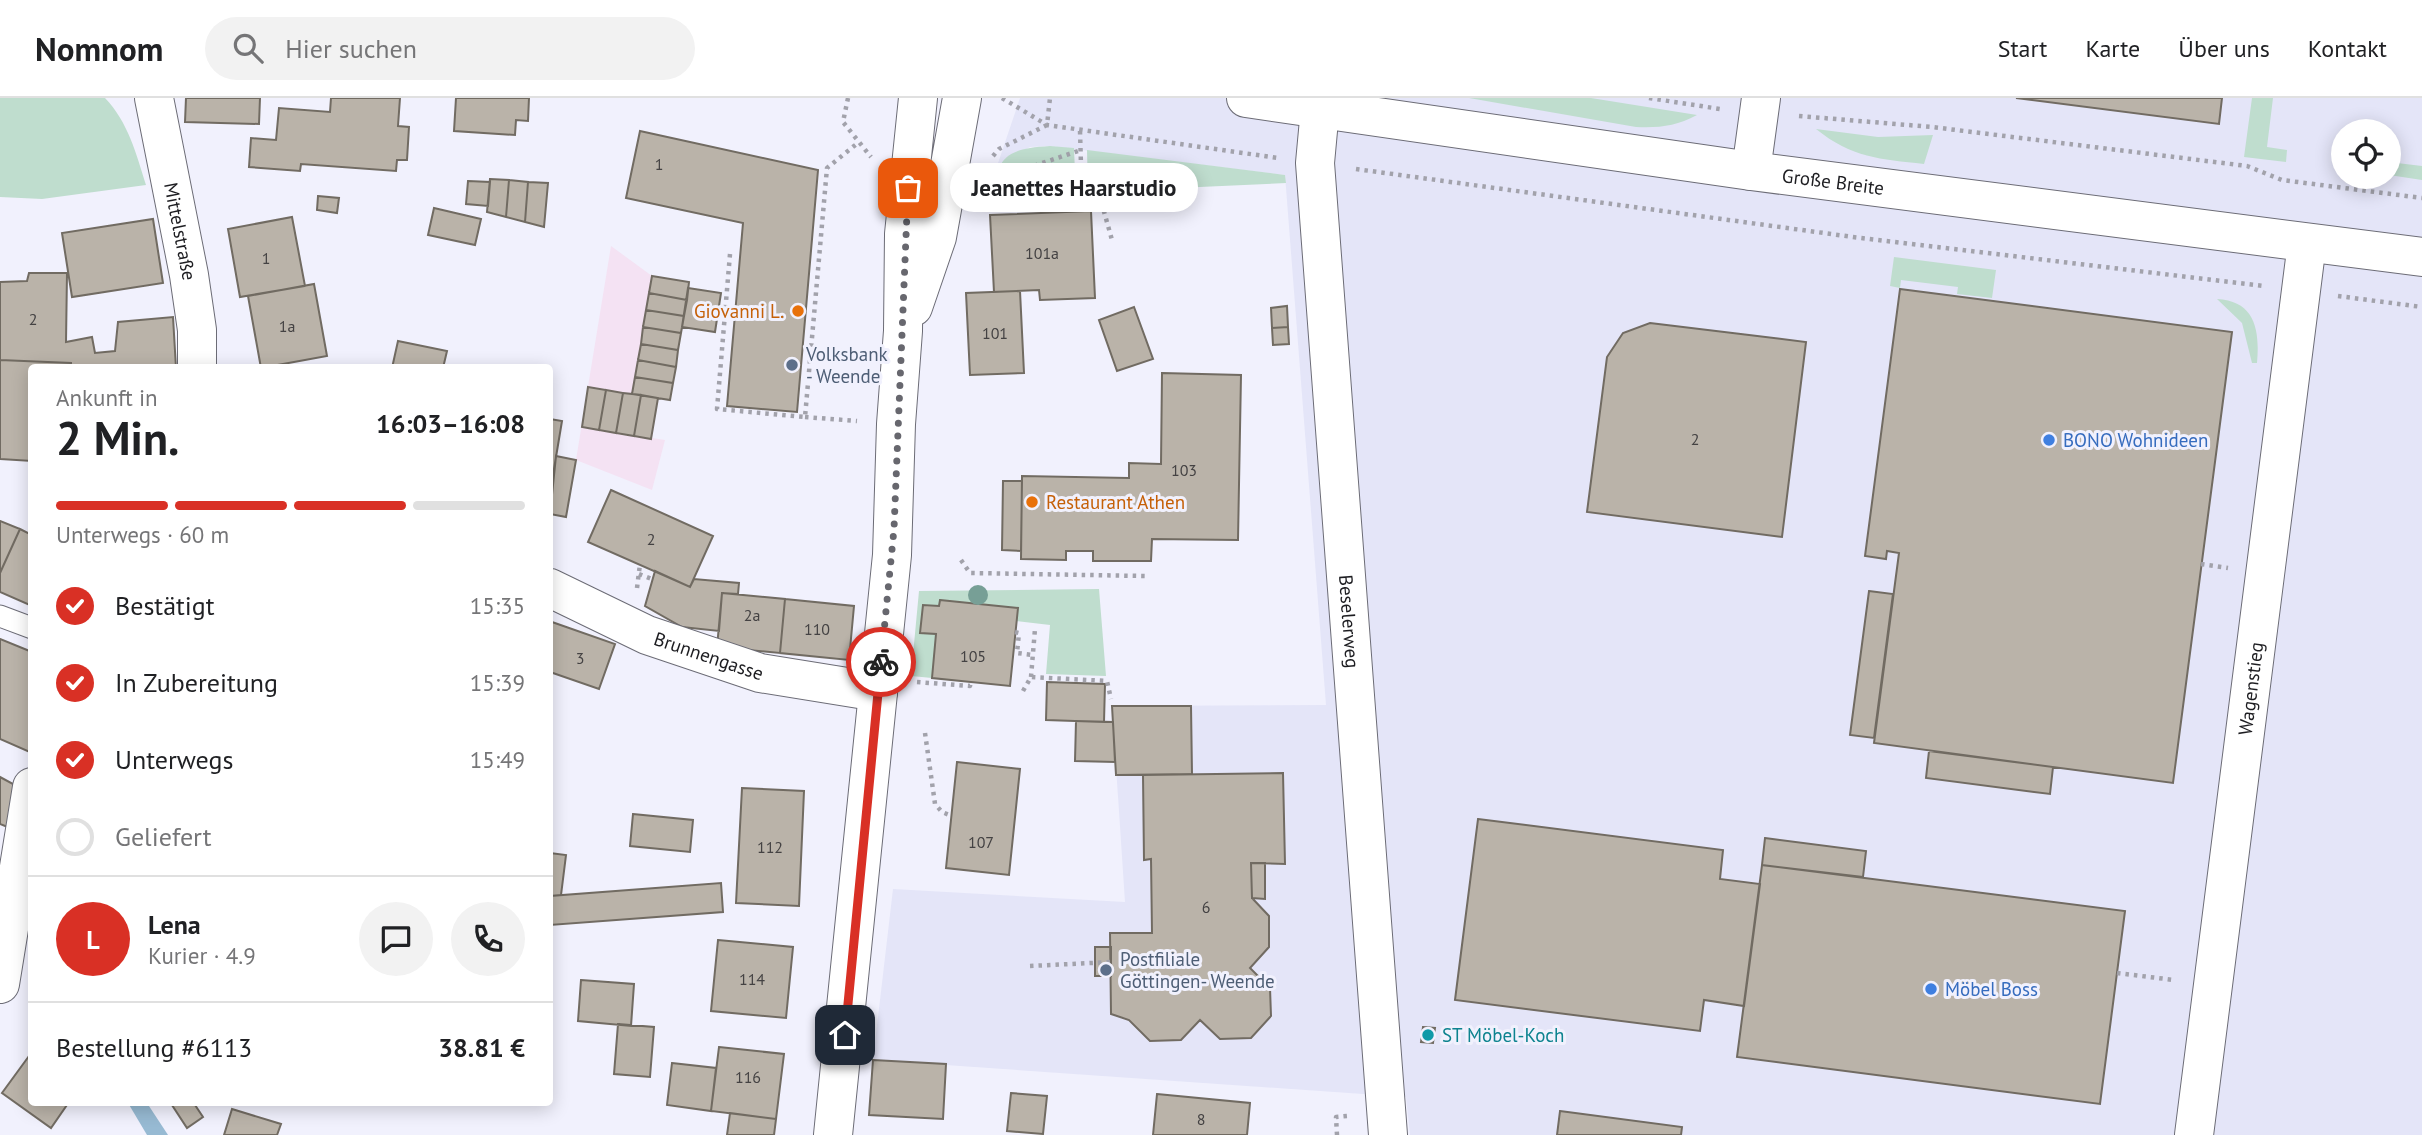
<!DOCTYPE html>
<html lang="de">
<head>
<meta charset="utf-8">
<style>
	:root { --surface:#fff; --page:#f2f2f2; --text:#202124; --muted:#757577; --line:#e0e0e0; --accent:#d93025 }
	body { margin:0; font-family:"PT Sans",sans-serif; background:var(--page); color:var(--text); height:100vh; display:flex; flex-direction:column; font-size:26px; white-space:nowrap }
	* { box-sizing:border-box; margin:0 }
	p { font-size:23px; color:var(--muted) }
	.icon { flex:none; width:38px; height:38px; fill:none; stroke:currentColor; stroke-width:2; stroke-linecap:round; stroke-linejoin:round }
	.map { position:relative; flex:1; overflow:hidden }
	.drawer { position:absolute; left:28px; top:266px; width:525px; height:742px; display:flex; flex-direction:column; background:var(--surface); border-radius:7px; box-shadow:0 4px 18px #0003 }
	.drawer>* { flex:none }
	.tools { position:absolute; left:2331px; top:21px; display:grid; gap:14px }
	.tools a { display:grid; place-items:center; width:70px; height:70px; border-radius:50%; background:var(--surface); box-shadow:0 4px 18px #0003; font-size:35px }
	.pin { position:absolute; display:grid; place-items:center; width:60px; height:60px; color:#fff; margin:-30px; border-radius:14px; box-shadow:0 4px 10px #0006 }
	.courier { position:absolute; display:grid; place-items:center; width:70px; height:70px; margin:-35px; border:5px solid #d93025; border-radius:50%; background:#fff; color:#222; box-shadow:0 2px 9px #0007 }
	.bubble { position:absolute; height:49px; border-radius:24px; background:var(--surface); box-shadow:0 4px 18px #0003; font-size:23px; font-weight:800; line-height:49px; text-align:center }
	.summary em { font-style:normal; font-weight:800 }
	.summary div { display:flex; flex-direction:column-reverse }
	.summary { display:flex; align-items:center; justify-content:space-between; height:119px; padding:0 28px }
	h1 { font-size:46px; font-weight:800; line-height:52px }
	.bar { display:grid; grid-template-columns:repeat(4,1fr); gap:10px 7px; align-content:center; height:84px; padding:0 28px }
	.bar i { height:9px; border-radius:5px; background:var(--line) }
	.bar .current { background:var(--accent) }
	.bar p { grid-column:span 4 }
	.line { display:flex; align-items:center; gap:18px; padding:0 28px; border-top:2px solid var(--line) }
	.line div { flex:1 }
	.round { display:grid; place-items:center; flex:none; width:74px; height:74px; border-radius:37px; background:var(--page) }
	ol { padding:0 28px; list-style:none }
	li { display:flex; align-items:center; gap:21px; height:77px }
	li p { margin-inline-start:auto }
	li .icon { padding:7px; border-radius:50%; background:var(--accent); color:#fff; stroke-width:4 }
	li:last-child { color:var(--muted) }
	li i { width:38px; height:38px; border:4px solid var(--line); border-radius:50% }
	header { display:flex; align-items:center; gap:42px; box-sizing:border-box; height:98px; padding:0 35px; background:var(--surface); border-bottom:2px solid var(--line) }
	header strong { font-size:33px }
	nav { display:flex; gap:38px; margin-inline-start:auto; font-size:24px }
	.search { width:490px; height:63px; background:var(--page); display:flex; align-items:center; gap:18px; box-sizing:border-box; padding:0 24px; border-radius:38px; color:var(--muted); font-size:26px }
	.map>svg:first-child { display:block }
	.built { fill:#e4e5f8; fill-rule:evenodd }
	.industrial { fill:#f4e2f3 }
	.green { fill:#bfddce }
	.water { fill:#97bad3 }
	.building { fill:#bab3a9; stroke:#716b62; stroke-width:2 }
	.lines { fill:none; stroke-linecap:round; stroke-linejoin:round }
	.service-casing { stroke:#6c6c76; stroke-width:23 }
	.minor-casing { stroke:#6c6c76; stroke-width:40 }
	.tertiary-casing { stroke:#6c6c76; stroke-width:40 }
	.path { stroke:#a2a2ab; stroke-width:4.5; stroke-dasharray:3.5 5; stroke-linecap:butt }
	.service { stroke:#fff; stroke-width:21 }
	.minor { stroke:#fff; stroke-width:38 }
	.tertiary { stroke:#fff; stroke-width:38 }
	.tree { fill:#779f96 }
	.done { stroke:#67676e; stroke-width:7; stroke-dasharray:0 12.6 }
	.route { stroke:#d93025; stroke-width:9 }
	.food-dot { fill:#e8710a; stroke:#f1f1fd; stroke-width:2.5 }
	.service-dot { fill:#5c6f8a; stroke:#f1f1fd; stroke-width:2.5 }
	.shop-dot { fill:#3f7fe0; stroke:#f1f1fd; stroke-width:2.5 }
	.culture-dot { fill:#0f9aa8; stroke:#f1f1fd; stroke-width:2.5 }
	.labels { text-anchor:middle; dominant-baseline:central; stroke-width:6; stroke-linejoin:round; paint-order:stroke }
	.number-label { font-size:16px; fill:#444243 }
	.street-label { font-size:19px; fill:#1d1d21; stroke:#f1f1fd }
	.food-label { font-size:19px; fill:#c56008; stroke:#f1f1fd; text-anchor:end }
	.service-label { font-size:19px; fill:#4e5e75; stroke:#f1f1fd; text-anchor:start }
	.shop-label { font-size:19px; fill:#366cbe; stroke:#f1f1fd; text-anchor:start }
	.culture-label { font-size:19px; fill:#0d838f; stroke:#f1f1fd; text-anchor:start }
</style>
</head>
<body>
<header>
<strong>Nomnom</strong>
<div class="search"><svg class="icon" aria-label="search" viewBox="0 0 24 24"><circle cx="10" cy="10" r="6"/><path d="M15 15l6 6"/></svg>Hier suchen</div>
<nav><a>Start</a><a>Karte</a><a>Über uns</a><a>Kontakt</a></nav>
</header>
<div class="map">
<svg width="2422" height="1037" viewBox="0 0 2422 1037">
	<rect width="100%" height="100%" fill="#f1f1fd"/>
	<path class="built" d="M 1020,0 L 2422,0 L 2422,1037 L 1410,1037 L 1406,999 L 873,962 L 893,791 L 1125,804 L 1112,608 L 1326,607 L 1285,77 L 1050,48 L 1030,49 L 1001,65 L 995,74 ZM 2343,33 L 2389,33 L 2389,79 L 2343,79 Z"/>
	<path class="industrial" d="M 611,148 L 652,178 L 689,184 L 670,302 L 658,301 L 652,340 L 665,342 L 652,392 L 576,362 Z"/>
	<path class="green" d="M 0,0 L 105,0 C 128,24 136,55 146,87 L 42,101 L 0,99 Z
		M 1469,0 L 1591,0 L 1697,17 C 1676,28 1660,30 1636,29 Z
		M 2252,0 L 2273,0 L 2267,49 L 2287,52 L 2286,64 L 2244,59 Z
		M 1816,31 L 1878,39 L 1933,37 L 1924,66 C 1880,61 1852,60 1816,31 Z
		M 1050,48 L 1074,50 L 1076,99 L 993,109 C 996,62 1000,51 1050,48 Z
		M 1087,52 L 1285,77 L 1286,85 L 1088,94 Z
		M 2389,64 L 2422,68 L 2422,82 L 2389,77 Z
		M 1894,159 L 1996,172 L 1992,200 L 1957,196 L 1958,189 L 1901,182 L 1900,190 L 1890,188 Z
		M 2217,201 C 2255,203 2260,232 2257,265 L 2252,265 L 2242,225 Z
		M 1099,491 L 1106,578 L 1046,576 L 1050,527 L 1016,523 L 1017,510 L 940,502 L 939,508 L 923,507 L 920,535 L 936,536 L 932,580 L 911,578 L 919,493 Z"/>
	<path class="water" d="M 128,1005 L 147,1005 L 168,1037 L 147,1037 Z"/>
	<path class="building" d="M 186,0 L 260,0 L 259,26 L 185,24 Z
		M 331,0 L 400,0 L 398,28 L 409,29 L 407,62 L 397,62 L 396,73 L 301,66 L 300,73 L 249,69 L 251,40 L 276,42 L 279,10 L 330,14 Z
		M 456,0 L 529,0 L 528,23 L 516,22 L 515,37 L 454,33 Z
		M 2016,0 L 2222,0 L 2219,26 Z
		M 640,33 L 818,72 L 797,314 L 727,308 L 743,125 L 626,100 Z
		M 490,81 L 509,82 L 506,119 L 487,114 Z
		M 509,82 L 528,84 L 525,124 L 506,119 Z
		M 468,83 L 490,84 L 488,108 L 466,106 Z
		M 528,84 L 548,85 L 544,129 L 525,124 Z
		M 318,98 L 339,100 L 337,115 L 317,112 Z
		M 434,110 L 481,121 L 475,147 L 428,137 Z
		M 1091,113 L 1095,200 L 1040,202 L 1039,192 L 994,194 L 990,117 Z
		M 292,119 L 305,188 L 240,199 L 228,131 Z
		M 153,121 L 163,185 L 72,199 L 62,135 Z
		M 29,175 L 67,175 L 66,244 L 92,239 L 95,255 L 115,253 L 118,224 L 173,219 L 176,270 L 71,270 L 71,265 L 0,262 L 0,184 L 27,183 Z
		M 652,178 L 689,184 L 687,202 L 649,195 Z
		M 314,186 L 327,258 L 261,270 L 248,198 Z
		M 688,190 L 721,195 L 715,234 L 682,229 Z
		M 1900,191 L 2232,234 L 2173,685 L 1874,645 L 1899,455 L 1887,453 L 1886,461 L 1865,458 Z
		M 1020,193 L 1024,275 L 970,277 L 966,195 Z
		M 649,195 L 687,202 L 684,218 L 646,212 Z
		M 1287,208 L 1288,229 L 1272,230 L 1271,210 Z
		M 1134,209 L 1153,261 L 1117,273 L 1099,222 Z
		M 646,212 L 684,218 L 681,235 L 643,229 Z
		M 1650,225 L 1806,244 L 1782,439 L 1587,414 L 1607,259 L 1623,235 Z
		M 643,229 L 681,235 L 678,252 L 641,246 Z
		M 1288,229 L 1289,246 L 1273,247 L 1272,230 Z
		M 398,243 L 447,253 L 443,270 L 392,270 Z
		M 641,246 L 678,252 L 676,269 L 638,262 Z
		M 0,262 L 71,265 L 71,270 L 32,270 L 32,363 L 0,361 Z
		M 638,262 L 676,269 L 673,285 L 635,279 Z
		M 1162,275 L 1241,277 L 1238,442 L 1152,441 L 1151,463 L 1093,463 L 1093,453 L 1066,453 L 1066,462 L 1021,461 L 1022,378 L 1129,380 L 1129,365 L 1161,366 Z
		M 635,279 L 673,285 L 670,302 L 632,296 Z
		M 588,289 L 606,292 L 599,332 L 582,329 Z
		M 606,292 L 623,295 L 616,335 L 599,332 Z
		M 623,295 L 641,297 L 634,338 L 616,335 Z
		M 641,297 L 658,300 L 651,341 L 634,338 Z
		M 550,321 L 562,323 L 550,395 Z
		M 556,358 L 576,362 L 566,419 L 550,416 Z
		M 1003,383 L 1022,383 L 1021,453 L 1002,452 Z
		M 611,392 L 713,438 L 690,489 L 588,444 Z
		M 0,423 L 20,431 L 0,475 Z
		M 20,431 L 32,437 L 32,508 L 0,494 L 0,475 Z
		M 655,473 L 690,489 L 694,481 L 739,485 L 738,496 L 722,495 L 719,533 L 682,529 L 645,508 Z
		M 1869,493 L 1893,496 L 1874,640 L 1850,637 Z
		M 722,495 L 785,501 L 780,555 L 717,549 Z
		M 785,501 L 854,508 L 849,562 L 780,555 Z
		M 940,502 L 1018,510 L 1010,588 L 932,580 L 936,536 L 920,535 L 923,507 L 939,508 Z
		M 552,524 L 615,546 L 599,591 L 550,574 Z
		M 0,541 L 32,554 L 32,655 L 0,641 Z
		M 1047,584 L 1105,586 L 1104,624 L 1046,622 Z
		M 1112,608 L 1191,608 L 1192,676 L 1116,677 Z
		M 1076,623 L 1113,624 L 1115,664 L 1075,663 Z
		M 1929,653 L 2053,669 L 2050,696 L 1926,680 Z
		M 957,664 L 1020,671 L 1009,777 L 946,770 Z
		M 1283,675 L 1285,766 L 1251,765 L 1252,800 L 1269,818 L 1269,849 L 1250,870 L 1270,890 L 1271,918 L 1251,940 L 1220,941 L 1200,922 L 1181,942 L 1150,943 L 1129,922 L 1111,916 L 1110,835 L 1152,835 L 1151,761 L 1144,762 L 1143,677 Z
		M 0,679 L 15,687 L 10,730 L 0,726 Z
		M 742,690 L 804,693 L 799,808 L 736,805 Z
		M 633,716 L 693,722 L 690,754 L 630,748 Z
		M 1478,721 L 1723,752 L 1720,781 L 1760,786 L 1744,908 L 1704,902 L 1700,933 L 1455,902 Z
		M 1765,740 L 1866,753 L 1863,779 L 1762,767 Z
		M 550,755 L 566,757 L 561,797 L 550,798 Z
		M 1251,765 L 1265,765 L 1265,801 L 1252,800 Z
		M 1762,767 L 2125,813 L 2100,1006 L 1737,959 Z
		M 721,785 L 723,814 L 550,827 L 550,798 Z
		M 718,842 L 793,849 L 786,920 L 711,913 Z
		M 1095,849 L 1111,849 L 1111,878 L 1095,878 Z
		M 581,882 L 634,886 L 631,928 L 578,923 Z
		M 618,926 L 654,929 L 650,979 L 614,976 Z
		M 1423,929 L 1435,930 L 1433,945 L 1421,944 Z
		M 719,949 L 784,956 L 776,1021 L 711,1013 Z
		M 29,958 L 32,1004 L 69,1004 L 51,1030 L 2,995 Z
		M 873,962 L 946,966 L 943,1021 L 869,1017 Z
		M 672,965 L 716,970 L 711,1013 L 667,1007 Z
		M 1011,995 L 1047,998 L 1043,1036 L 1007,1033 Z
		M 1157,996 L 1250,1005 L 1247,1037 L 1153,1037 Z
		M 170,1004 L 193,1004 L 203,1019 L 187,1030 Z
		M 232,1011 L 281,1026 L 277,1037 L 224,1037 Z
		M 1560,1013 L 1682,1029 L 1681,1037 L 1557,1037 Z
		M 730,1015 L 776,1021 L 774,1037 L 727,1037 Z"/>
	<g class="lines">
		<defs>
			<path id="service" d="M 0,518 L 32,530"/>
			<g id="minor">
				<path id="s1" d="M 154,0 L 189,177 L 197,232 L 197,270"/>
				<path id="s2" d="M 1246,0 L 1751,73 L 2422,159"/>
				<path id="s3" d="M 1320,11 L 1315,65 L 1388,1037"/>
				<path d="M 1751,73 L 1761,0"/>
				<path id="s4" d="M 550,490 L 647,537 L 760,575 L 878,594"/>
				<path d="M 0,886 L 32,689"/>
				<path id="s5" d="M 2194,1037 L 2307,145"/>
			</g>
			<path id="tertiary" d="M 913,209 L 937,139 L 962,0
				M 833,1037 L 892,457 L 896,326 L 903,233 L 904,136 L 918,0"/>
		</defs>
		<use href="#service" class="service-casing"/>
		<use href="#minor" class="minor-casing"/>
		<use href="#tertiary" class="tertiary-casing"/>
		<path class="path" d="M 848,0 L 843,24 L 871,59
			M 1002,0 L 1047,27 L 1278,60
			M 1649,0 L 1720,11
			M 1799,18 L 1932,29 L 2247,68 L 2282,82 L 2422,100
			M 1080,33 L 1082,101 L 1103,110 L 1112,142
			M 993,58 L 999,51 L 1047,27 L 1050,0
			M 1356,71 L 1853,139 L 2264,188
			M 986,84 L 1081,52
			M 730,156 L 717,311 L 805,319 L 827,70 L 859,44
			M 2338,198 L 2422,209
			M 805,319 L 857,323
			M 961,462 L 970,475 L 1146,478
			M 2201,466 L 2228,470
			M 639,476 L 652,481
			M 637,490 L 640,466
			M 1015,534 L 1019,535 L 1017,555 L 1033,557
			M 1031,579 L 1035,531
			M 917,584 L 970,588 L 971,584
			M 1023,593 L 1031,579 L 1107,583 L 1111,601
			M 925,635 L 935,706 L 942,714 L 952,718
			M 1030,868 L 1111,864
			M 2117,875 L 2174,882
			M 1337,1037 L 1336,1019 L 1347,1018"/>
		<use href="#service" class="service"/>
		<use href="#minor" class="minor"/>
		<use href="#tertiary" class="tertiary"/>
	</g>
	<circle class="tree" cx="978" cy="497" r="10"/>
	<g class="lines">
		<path class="done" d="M 881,564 L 894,431 L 908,90"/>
		<path class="route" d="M 845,937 L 881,564"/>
	</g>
	<g class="food-dot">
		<circle cx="798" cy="213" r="7"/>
		<circle cx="1032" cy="404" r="7"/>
	</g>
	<g class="service-dot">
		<circle cx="792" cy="267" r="7"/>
		<circle cx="1106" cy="872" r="7"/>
	</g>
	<g class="shop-dot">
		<circle cx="2049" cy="342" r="7"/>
		<circle cx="1931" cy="891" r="7"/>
	</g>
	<circle class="culture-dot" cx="1428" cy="937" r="7"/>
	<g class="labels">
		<g class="number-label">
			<text x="659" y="66">1</text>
			<text x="1042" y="155">101a</text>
			<text x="266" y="160">1</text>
			<text x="33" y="221">2</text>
			<text x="287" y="228">1a</text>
			<text x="995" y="235">101</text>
			<text x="1695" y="341">2</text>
			<text x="1184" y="372">103</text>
			<text x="651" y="441">2</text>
			<text x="752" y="517">2a</text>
			<text x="817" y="531">110</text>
			<text x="973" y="558">105</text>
			<text x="580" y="560">3</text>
			<text x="981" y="744">107</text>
			<text x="770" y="749">112</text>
			<text x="1206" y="809">6</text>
			<text x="752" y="881">114</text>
			<text x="748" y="979">116</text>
			<text x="1201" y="1021">8</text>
		</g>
		<g class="street-label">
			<text stroke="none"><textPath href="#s2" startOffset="593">Große Breite</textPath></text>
			<text stroke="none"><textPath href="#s1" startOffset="136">Mittelstraße</textPath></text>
			<text stroke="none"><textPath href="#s3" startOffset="514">Beselerweg</textPath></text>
			<text stroke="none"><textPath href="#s4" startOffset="173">Brunnengasse</textPath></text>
			<text stroke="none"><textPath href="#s5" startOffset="450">Wagenstieg</textPath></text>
		</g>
		<g class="food-label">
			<text x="784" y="213">Giovanni L.</text>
			<text x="1046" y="404" text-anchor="start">Restaurant Athen</text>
		</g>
		<g class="service-label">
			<text x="806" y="256">Volksbank<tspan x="806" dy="22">- Weende</tspan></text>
			<text x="1120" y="861">Postfiliale<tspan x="1120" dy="22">Göttingen- Weende</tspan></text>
		</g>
		<g class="shop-label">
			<text x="2063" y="342">BONO Wohnideen</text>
			<text x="1945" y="891">Möbel Boss</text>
		</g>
		<g class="culture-label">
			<text x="1442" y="937">ST Möbel-Koch</text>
		</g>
	</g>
</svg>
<div class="tools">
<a><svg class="icon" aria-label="locate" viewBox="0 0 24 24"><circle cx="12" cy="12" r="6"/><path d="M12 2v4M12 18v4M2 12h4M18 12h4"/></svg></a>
</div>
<div class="pin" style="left:908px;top:90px;background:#ea580c"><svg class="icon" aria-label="bag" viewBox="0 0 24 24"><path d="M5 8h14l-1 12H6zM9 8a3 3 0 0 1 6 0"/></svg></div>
<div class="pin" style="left:845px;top:937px;background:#1f2937"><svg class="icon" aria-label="home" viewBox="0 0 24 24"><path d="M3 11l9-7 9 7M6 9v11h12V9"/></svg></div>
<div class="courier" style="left:881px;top:564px"><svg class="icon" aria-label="bike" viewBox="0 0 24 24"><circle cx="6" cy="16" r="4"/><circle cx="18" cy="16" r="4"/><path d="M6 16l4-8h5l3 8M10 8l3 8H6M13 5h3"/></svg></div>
<div class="bubble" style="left:950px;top:65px;width:248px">Jeanettes Haarstudio</div>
<section class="drawer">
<div class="summary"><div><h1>2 Min.</h1><p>Ankunft in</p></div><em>16:03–16:08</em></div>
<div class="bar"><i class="current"></i><i class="current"></i><i class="current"></i><i></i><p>Unterwegs · 60 m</p></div>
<ol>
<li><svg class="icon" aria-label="check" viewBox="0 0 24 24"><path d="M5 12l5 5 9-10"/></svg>Bestätigt<p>15:35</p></li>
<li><svg class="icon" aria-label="check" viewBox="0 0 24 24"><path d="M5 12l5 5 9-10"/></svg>In Zubereitung<p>15:39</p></li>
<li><svg class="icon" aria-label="check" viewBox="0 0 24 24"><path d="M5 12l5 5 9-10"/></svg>Unterwegs<p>15:49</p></li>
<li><i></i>Geliefert</li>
</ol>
<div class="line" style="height:126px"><b class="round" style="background:var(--accent);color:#fff">L</b><div><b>Lena</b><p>Kurier · 4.9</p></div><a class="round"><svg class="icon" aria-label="chat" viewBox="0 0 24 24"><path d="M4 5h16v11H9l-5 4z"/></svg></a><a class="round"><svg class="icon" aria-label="phone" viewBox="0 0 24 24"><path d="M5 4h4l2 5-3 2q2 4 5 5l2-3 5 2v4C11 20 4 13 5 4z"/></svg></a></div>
<div class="line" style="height:91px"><div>Bestellung #6113</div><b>38.81 €</b></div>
</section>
</div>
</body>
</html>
